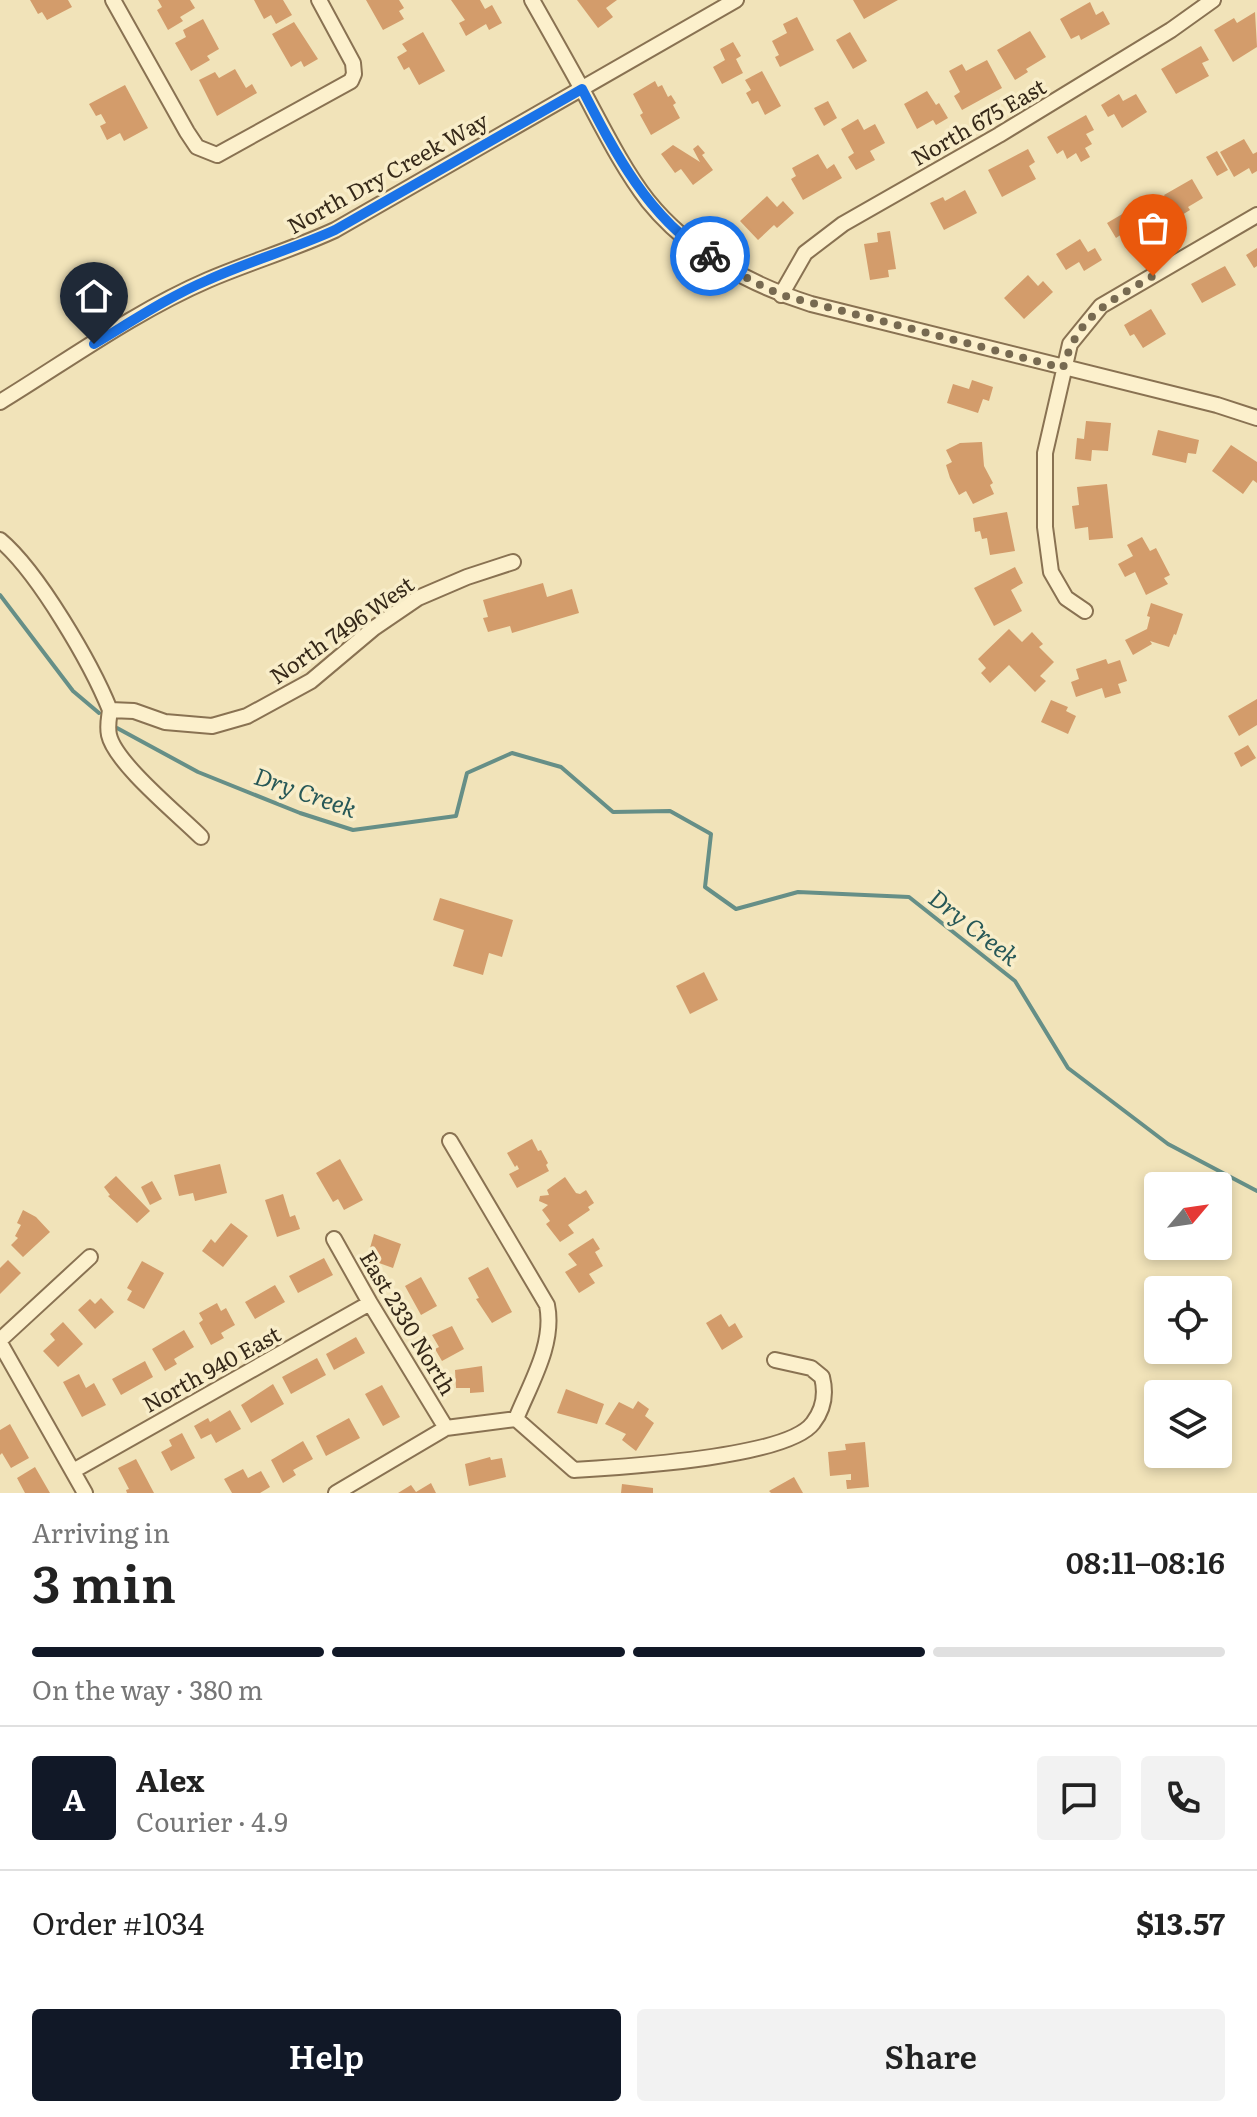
<!DOCTYPE html>
<html lang="en">
<head>
<meta charset="utf-8">
<style>
	:root { --surface:#fff; --page:#f2f2f2; --text:#222; --muted:#767676; --line:#e0e0e0; --accent:#111827 }
	body { margin:0; font-family:Literata,serif; background:var(--page); color:var(--text); height:100vh; display:flex; flex-direction:column; font-size:30px; white-space:nowrap }
	* { box-sizing:border-box; margin:0 }
	p { font-size:26px; color:var(--muted) }
	.icon { flex:none; width:44px; height:44px; fill:none; stroke:currentColor; stroke-width:2; stroke-linecap:round; stroke-linejoin:round }
	.map { position:relative; height:1493px; overflow:hidden }
	.panel { display:flex; flex-direction:column; background:var(--surface); flex:1 }
	.panel>* { flex:none }
	.needle { width:52px; rotate:61deg }
	.fabs { position:absolute; left:1144px; top:1172px; display:grid; gap:16px }
	.fabs a { display:grid; place-items:center; width:88px; height:88px; border-radius:8px; background:var(--surface); box-shadow:0 4px 12px #0003; font-size:40px }
	.pin { position:absolute; display:grid; place-items:center; width:68px; height:68px; color:#fff; margin:-82px -34px; border-radius:50% 50% 50% 0; rotate:-45deg; box-shadow:0 0 8px #0007 }
	.pin .icon { rotate:45deg }
	.courier { position:absolute; display:grid; place-items:center; width:80px; height:80px; margin:-40px; border:6px solid #1a73e8; border-radius:50%; background:#fff; color:#222; box-shadow:0 2px 10px #0007 }
	.head em { font-style:normal; font-weight:600 }
	.head div { display:flex; flex-direction:column-reverse }
	.head { display:flex; align-items:center; justify-content:space-between; height:136px; padding:0 32px }
	h1 { font-size:52px; font-weight:600; line-height:60px }
	.bar { display:grid; grid-template-columns:repeat(4,1fr); gap:12px 8px; align-content:center; height:96px; padding:0 32px }
	.bar i { height:10px; border-radius:6px; background:var(--line) }
	.bar .active { background:var(--accent) }
	.bar p { grid-column:span 4 }
	.line { display:flex; align-items:center; gap:20px; padding:0 32px; border-top:2px solid var(--line) }
	.line div { flex:1 }
	.round { display:grid; place-items:center; flex:none; width:84px; height:84px; border-radius:8px; background:var(--page) }
	.action { display:flex; gap:16px; margin-top:auto; padding:16px 32px }
	.action a { flex:1; height:92px; border-radius:8px; background:var(--accent); color:#fff; font-size:32px; font-weight:600; line-height:92px; text-align:center }
	.action a+a { background:var(--page); color:var(--text) }
	.map>svg:first-child { display:block }
	.lines { fill:none; stroke-linecap:round; stroke-linejoin:round }
	.stream { stroke:#668f87; stroke-width:4 }
	.building { fill:#d39c6b }
	.minor-casing { stroke:#897252; stroke-width:18 }
	.minor { stroke:#fcf0cc; stroke-width:14 }
	.done { stroke:#776a51; stroke-width:8; stroke-dasharray:0 14.4 }
	.route { stroke:#1a73e8; stroke-width:10 }
	.labels { text-anchor:middle; dominant-baseline:central; stroke-width:7; stroke-linejoin:round; paint-order:stroke }
	.street-label { font-size:22px; fill:#362919; stroke:#f8edc9 }
	.water-label { font-size:24px; font-style:italic; fill:#275857; stroke:#f8edc9 }
</style>
</head>
<body>
<div class="map">
<svg width="1257" height="1493" viewBox="0 0 1257 1493">
	<rect width="100%" height="100%" fill="#f1e3b9"/>
	<g class="lines">
		<path class="stream" d="M 0,595 L 73,691 L 99,713
			M 117,728 L 198,772 L 300,813 L 353,830 L 456,816 L 467,773 L 512,753 L 561,767 L 613,812 L 670,811 L 711,834 L 705,887 L 736,909 L 798,892 L 909,897 L 1015,981 L 1068,1068 L 1168,1144 L 1257,1191"/>
	</g>
	<path class="building" d="M 30,0 L 68,0 L 72,7 L 47,20 L 42,12 L 38,14 Z
		M 158,0 L 190,0 L 195,8 L 180,17 L 183,21 L 168,30 L 157,10 L 162,7 Z
		M 254,0 L 283,0 L 292,15 L 276,24 L 271,15 L 264,19 Z
		M 366,0 L 399,0 L 404,8 L 399,11 L 404,19 L 383,30 Z
		M 451,0 L 480,0 L 485,9 L 492,5 L 502,23 L 489,30 L 486,24 L 466,36 L 459,23 L 465,20 Z
		M 577,0 L 617,0 L 606,8 L 613,17 L 598,28 Z
		M 853,0 L 898,0 L 864,19 Z
		M 1090,2 L 1096,15 L 1103,11 L 1110,24 L 1081,40 L 1079,35 L 1071,39 L 1060,19 Z
		M 1255,12 L 1257,47 L 1233,62 L 1214,30 L 1234,18 L 1237,23 Z
		M 797,17 L 814,50 L 780,67 L 775,57 L 779,55 L 772,41 L 787,33 L 783,24 Z
		M 203,19 L 219,49 L 207,56 L 210,60 L 191,71 L 175,43 L 186,37 L 183,30 Z
		M 294,22 L 318,59 L 304,67 L 301,61 L 291,67 L 272,34 Z
		M 1030,31 L 1046,57 L 1026,69 L 1028,72 L 1015,80 L 997,50 Z
		M 423,32 L 445,71 L 419,85 L 409,67 L 404,70 L 397,57 L 407,51 L 402,44 Z
		M 850,32 L 867,61 L 853,69 L 836,40 Z
		M 733,42 L 741,56 L 736,59 L 743,73 L 722,84 L 713,67 L 725,60 L 720,49 Z
		M 1201,46 L 1209,60 L 1202,63 L 1209,76 L 1176,94 L 1161,69 Z
		M 987,60 L 1002,88 L 962,110 L 954,96 L 960,92 L 949,71 L 962,64 L 966,71 Z
		M 235,69 L 246,88 L 252,84 L 257,93 L 217,116 L 199,80 L 215,72 L 219,78 Z
		M 762,71 L 781,106 L 765,115 L 758,101 L 752,104 L 746,93 L 751,90 L 745,80 Z
		M 655,81 L 658,87 L 662,85 L 668,97 L 671,95 L 676,103 L 673,105 L 680,118 L 651,135 L 640,115 L 643,113 L 633,94 Z
		M 125,85 L 148,128 L 124,141 L 120,133 L 107,140 L 100,126 L 106,123 L 101,114 L 96,116 L 89,104 Z
		M 927,91 L 936,105 L 939,103 L 948,118 L 936,125 L 933,120 L 917,129 L 904,104 Z
		M 1119,94 L 1123,101 L 1136,94 L 1147,112 L 1122,128 L 1114,114 L 1108,117 L 1101,105 Z
		M 828,101 L 837,118 L 824,126 L 814,108 Z
		M 1086,115 L 1094,130 L 1086,134 L 1092,144 L 1085,148 L 1090,157 L 1081,162 L 1076,153 L 1067,159 L 1063,150 L 1057,154 L 1047,137 Z
		M 858,119 L 864,130 L 875,124 L 885,143 L 870,151 L 875,160 L 856,170 L 848,157 L 854,153 L 841,129 Z
		M 1244,139 L 1253,154 L 1257,152 L 1257,171 L 1252,174 L 1249,168 L 1234,177 L 1220,152 Z
		M 673,145 L 700,162 L 693,149 L 698,145 L 705,153 L 702,155 L 713,170 L 693,185 L 681,169 L 675,173 L 661,154 Z
		M 1028,149 L 1035,162 L 1029,166 L 1036,179 L 1002,197 L 988,170 Z
		M 1217,151 L 1228,170 L 1217,176 L 1206,157 Z
		M 818,154 L 827,169 L 834,164 L 842,178 L 803,200 L 791,179 L 796,176 L 792,168 Z
		M 1192,179 L 1203,198 L 1188,207 L 1190,210 L 1177,218 L 1164,195 Z
		M 965,190 L 977,213 L 944,230 L 930,203 L 943,197 L 945,201 Z
		M 767,196 L 777,207 L 783,201 L 794,213 L 777,228 L 774,225 L 758,240 L 740,221 Z
		M 1136,206 L 1144,218 L 1149,215 L 1157,228 L 1127,242 L 1122,234 L 1116,238 L 1107,223 Z
		M 890,231 L 896,269 L 888,270 L 889,277 L 870,280 L 864,244 L 878,242 L 877,233 Z
		M 1080,239 L 1088,252 L 1095,248 L 1102,260 L 1084,271 L 1079,262 L 1066,270 L 1056,254 Z
		M 1257,248 L 1257,266 L 1254,268 L 1246,255 Z
		M 1225,266 L 1236,285 L 1202,303 L 1191,284 Z
		M 1028,275 L 1038,286 L 1043,281 L 1053,292 L 1024,319 L 1004,298 Z
		M 1151,309 L 1166,334 L 1143,348 L 1134,334 L 1130,336 L 1124,325 Z
		M 972,380 L 993,387 L 989,401 L 983,399 L 978,413 L 947,403 L 953,384 L 969,389 Z
		M 1086,421 L 1111,423 L 1108,451 L 1092,450 L 1091,461 L 1075,459 L 1077,438 L 1084,439 Z
		M 1158,430 L 1199,440 L 1196,454 L 1188,453 L 1186,463 L 1152,455 Z
		M 982,442 L 984,466 L 993,483 L 990,485 L 994,494 L 973,504 L 966,491 L 959,495 L 950,478 L 946,465 L 952,462 L 946,450 L 960,443 Z
		M 1231,445 L 1257,462 L 1257,483 L 1253,480 L 1243,494 L 1212,471 Z
		M 1107,484 L 1113,538 L 1089,540 L 1088,527 L 1075,529 L 1072,506 L 1079,505 L 1077,487 Z
		M 1007,512 L 1015,551 L 990,555 L 987,538 L 982,539 L 980,531 L 975,532 L 973,518 Z
		M 1142,537 L 1150,551 L 1156,548 L 1170,575 L 1164,578 L 1168,584 L 1146,595 L 1135,572 L 1125,577 L 1118,564 L 1133,556 L 1127,545 Z
		M 1015,567 L 1023,583 L 1011,590 L 1022,611 L 994,626 L 974,588 Z
		M 543,583 L 547,597 L 572,589 L 579,613 L 512,633 L 510,626 L 488,632 L 483,618 L 488,617 L 483,600 Z
		M 1151,603 L 1183,614 L 1176,635 L 1174,634 L 1169,647 L 1150,641 L 1152,644 L 1133,655 L 1125,640 L 1147,629 L 1150,617 L 1147,616 Z
		M 1009,629 L 1022,642 L 1032,632 L 1043,644 L 1039,647 L 1054,662 L 1040,676 L 1046,681 L 1035,692 L 1009,665 L 990,683 L 981,673 L 986,668 L 978,659 Z
		M 1106,659 L 1108,664 L 1120,660 L 1127,681 L 1118,684 L 1121,693 L 1105,698 L 1102,688 L 1076,697 L 1071,682 L 1079,679 L 1076,669 Z
		M 1257,699 L 1257,725 L 1239,736 L 1228,716 Z
		M 1051,700 L 1068,707 L 1066,711 L 1076,716 L 1068,734 L 1041,722 Z
		M 1248,745 L 1256,758 L 1241,767 L 1234,753 Z
		M 440,898 L 513,920 L 502,957 L 489,953 L 483,975 L 453,966 L 464,930 L 433,920 Z
		M 704,972 L 718,1000 L 690,1014 L 676,986 Z
		M 532,1139 L 538,1151 L 541,1150 L 548,1163 L 546,1165 L 549,1171 L 517,1188 L 509,1174 L 519,1169 L 517,1165 L 515,1167 L 507,1153 Z
		M 340,1159 L 363,1200 L 344,1210 L 338,1199 L 333,1202 L 316,1173 Z
		M 220,1164 L 227,1193 L 195,1201 L 193,1193 L 179,1196 L 174,1175 Z
		M 116,1176 L 150,1211 L 137,1223 L 108,1196 L 110,1195 L 104,1187 Z
		M 565,1177 L 576,1193 L 580,1194 L 586,1190 L 594,1203 L 588,1207 L 590,1210 L 568,1225 L 574,1233 L 560,1242 L 546,1224 L 550,1221 L 542,1210 L 548,1205 L 539,1201 L 540,1196 L 549,1195 L 547,1190 Z
		M 152,1181 L 162,1199 L 150,1205 L 141,1187 Z
		M 283,1194 L 290,1217 L 295,1215 L 300,1229 L 277,1237 L 265,1200 Z
		M 23,1210 L 36,1217 L 50,1232 L 23,1257 L 11,1245 L 18,1238 L 15,1236 L 21,1225 L 17,1223 Z
		M 231,1223 L 248,1236 L 223,1267 L 202,1251 L 211,1239 L 215,1243 Z
		M 374,1234 L 401,1244 L 393,1268 L 379,1263 L 381,1259 L 368,1255 Z
		M 593,1238 L 600,1249 L 595,1252 L 603,1266 L 589,1274 L 595,1283 L 579,1293 L 565,1272 L 577,1265 L 568,1254 Z
		M 324,1258 L 333,1275 L 298,1293 L 289,1276 Z
		M 8,1260 L 21,1273 L 0,1294 L 0,1268 Z
		M 142,1261 L 164,1273 L 144,1309 L 127,1300 L 132,1291 L 127,1288 Z
		M 488,1267 L 512,1312 L 492,1323 L 476,1299 L 479,1298 L 468,1278 Z
		M 421,1277 L 437,1306 L 421,1315 L 405,1286 Z
		M 275,1285 L 285,1302 L 255,1319 L 245,1302 Z
		M 101,1298 L 114,1312 L 95,1329 L 78,1310 L 90,1299 L 95,1304 Z
		M 217,1303 L 221,1311 L 226,1308 L 235,1325 L 221,1333 L 224,1338 L 211,1345 L 199,1323 L 203,1320 L 199,1313 Z
		M 721,1314 L 729,1327 L 735,1323 L 743,1337 L 722,1350 L 706,1323 Z
		M 63,1322 L 83,1344 L 58,1367 L 43,1351 L 55,1340 L 50,1334 Z
		M 452,1326 L 464,1349 L 442,1361 L 435,1349 L 439,1347 L 432,1335 Z
		M 184,1330 L 194,1347 L 174,1359 L 177,1364 L 165,1371 L 152,1349 Z
		M 356,1337 L 365,1353 L 334,1370 L 326,1354 Z
		M 317,1358 L 326,1375 L 291,1394 L 282,1377 Z
		M 145,1361 L 153,1377 L 121,1395 L 112,1379 Z
		M 482,1366 L 484,1392 L 470,1393 L 470,1388 L 456,1388 L 455,1370 Z
		M 79,1374 L 86,1388 L 94,1383 L 106,1405 L 82,1417 L 63,1382 Z
		M 273,1384 L 284,1404 L 251,1423 L 241,1405 Z
		M 382,1385 L 400,1417 L 383,1426 L 365,1394 Z
		M 566,1389 L 604,1404 L 597,1424 L 557,1413 Z
		M 638,1401 L 649,1409 L 645,1416 L 654,1423 L 636,1451 L 622,1440 L 626,1434 L 605,1424 L 619,1402 L 633,1409 Z
		M 230,1410 L 241,1429 L 216,1443 L 211,1434 L 201,1439 L 194,1426 L 208,1418 L 210,1422 Z
		M 349,1418 L 360,1438 L 326,1456 L 316,1436 Z
		M 10,1424 L 29,1458 L 11,1468 L 2,1453 L 0,1455 L 0,1430 Z
		M 182,1433 L 195,1458 L 171,1471 L 161,1452 L 172,1446 L 169,1440 Z
		M 303,1441 L 313,1459 L 293,1470 L 296,1475 L 283,1483 L 271,1460 Z
		M 865,1442 L 869,1487 L 847,1489 L 846,1480 L 851,1480 L 851,1474 L 830,1476 L 828,1452 L 846,1450 L 845,1444 Z
		M 490,1457 L 491,1460 L 502,1458 L 506,1477 L 469,1486 L 465,1464 Z
		M 136,1459 L 154,1493 L 127,1493 L 126,1490 L 129,1489 L 118,1468 Z
		M 35,1467 L 50,1493 L 25,1493 L 17,1478 Z
		M 243,1469 L 248,1478 L 261,1471 L 270,1487 L 260,1493 L 232,1493 L 224,1479 Z
		M 794,1477 L 803,1493 L 771,1493 L 769,1491 Z
		M 431,1483 L 436,1493 L 398,1493 L 411,1485 L 416,1492 Z
		M 622,1484 L 653,1488 L 653,1493 L 621,1493 Z"/>
	<g class="lines">
		<defs>
			<path id="minor" d="M 113,0 L 187,132 L 197,147 L 217,155 L 351,81 L 354,74 L 353,63 L 319,0
				M 532,0 C 549,30 566,60 583,91 C 603,128 622,167 648,201 C 689,252 751,285 811,304 L 1217,405 L 1257,418
				M 781,295 L 805,253 L 843,224 L 999,135 L 1171,30 L 1213,0
				M 0,402 C 67,361 136,311 208,280 C 250,262 294,249 335,230 L 736,0
				M 0,540 C 38,572 91,663 110,710 L 134,711 L 165,722 L 212,726 L 247,716 L 311,681 L 374,628 L 418,598 L 467,577 L 513,562
				M 1085,611 L 1066,598 L 1051,572 L 1045,527 L 1045,453 L 1070,344 L 1101,306 L 1257,215
				M 110,710 C 109,718 107,726 109,735 C 115,763 179,815 201,837
				M 450,1141 L 547,1305 C 555,1344 530,1384 516,1419
				M 334,1239 L 370,1303 L 446,1428
				M 0,1340 L 90,1257
				M 0,1343 L 85,1493
				M 73,1471 L 370,1303
				M 336,1493 L 446,1428 L 516,1419 L 574,1470 C 620,1467 787,1458 813,1423 C 824,1409 826,1393 822,1377 L 811,1368 L 775,1360"/>
		</defs>
		<use href="#minor" class="minor-casing"/>
		<use href="#minor" class="minor"/>
	</g>
	<g class="lines">
		<path class="done" d="M 710,256 L 752,281 L 781,295 L 1063,368 C 1078,315 1109,302 1153,276"/>
		<path class="route" d="M 94,344 C 131,322 168,297 208,280 C 249,261 293,249 335,230 L 582,89 C 614,151 648,218 710,256"/>
	</g>
	<g class="labels">
		<g class="street-label">
			<text transform="translate(978 121) rotate(-30)">North 675 East</text>
			<text transform="translate(387 172) rotate(-29)">North Dry Creek Way</text>
			<text transform="translate(341 629) rotate(-35)">North 7496 West</text>
			<text transform="translate(409 1322) rotate(59)">East 2330 North</text>
			<text transform="translate(211 1368) rotate(-29)">North 940 East</text>
		</g>
		<g class="water-label">
			<text transform="translate(306 791) rotate(19)">Dry Creek</text>
			<text transform="translate(975 926) rotate(38)">Dry Creek</text>
		</g>
	</g>
</svg>
<div class="fabs">
<a><svg class="needle" viewBox="-14 -14 28 28"><path d="M0-13l5 13h-10z" fill="#e53935"/><path d="M0 13l5-13h-10z" fill="#767676"/></svg></a>
<a><svg class="icon" aria-label="locate" viewBox="0 0 24 24"><circle cx="12" cy="12" r="6"/><path d="M12 2v4M12 18v4M2 12h4M18 12h4"/></svg></a>
<a><svg class="icon" aria-label="layers" viewBox="0 0 24 24"><path d="M12 4l9 5-9 5-9-5zM3 14l9 5 9-5"/></svg></a>
</div>
<div class="pin" style="left:1153px;top:276px;background:#ea580c"><svg class="icon" aria-label="bag" viewBox="0 0 24 24"><path d="M5 8h14l-1 12H6zM9 8a3 3 0 0 1 6 0"/></svg></div>
<div class="pin" style="left:94px;top:344px;background:#1f2937"><svg class="icon" aria-label="home" viewBox="0 0 24 24"><path d="M3 11l9-7 9 7M6 9v11h12V9"/></svg></div>
<div class="courier" style="left:710px;top:256px"><svg class="icon" aria-label="bike" viewBox="0 0 24 24"><circle cx="6" cy="16" r="4"/><circle cx="18" cy="16" r="4"/><path d="M6 16l4-8h5l3 8M10 8l3 8H6M13 5h3"/></svg></div>
</div>
<section class="panel">
<div class="head"><div><h1>3 min</h1><p>Arriving in</p></div><em>08:11–08:16</em></div>
<div class="bar"><i class="active"></i><i class="active"></i><i class="active"></i><i></i><p>On the way · 380 m</p></div>
<div class="line" style="height:144px"><b class="round" style="background:var(--accent);color:#fff">A</b><div><b>Alex</b><p>Courier · 4.9</p></div><a class="round"><svg class="icon" aria-label="chat" viewBox="0 0 24 24"><path d="M4 5h16v11H9l-5 4z"/></svg></a><a class="round"><svg class="icon" aria-label="phone" viewBox="0 0 24 24"><path d="M5 4h4l2 5-3 2q2 4 5 5l2-3 5 2v4C11 20 4 13 5 4z"/></svg></a></div>
<div class="line" style="height:104px"><div>Order #1034</div><b>$13.57</b></div>
<div class="action"><a>Help</a><a>Share</a></div>
</section>
</body>
</html>
